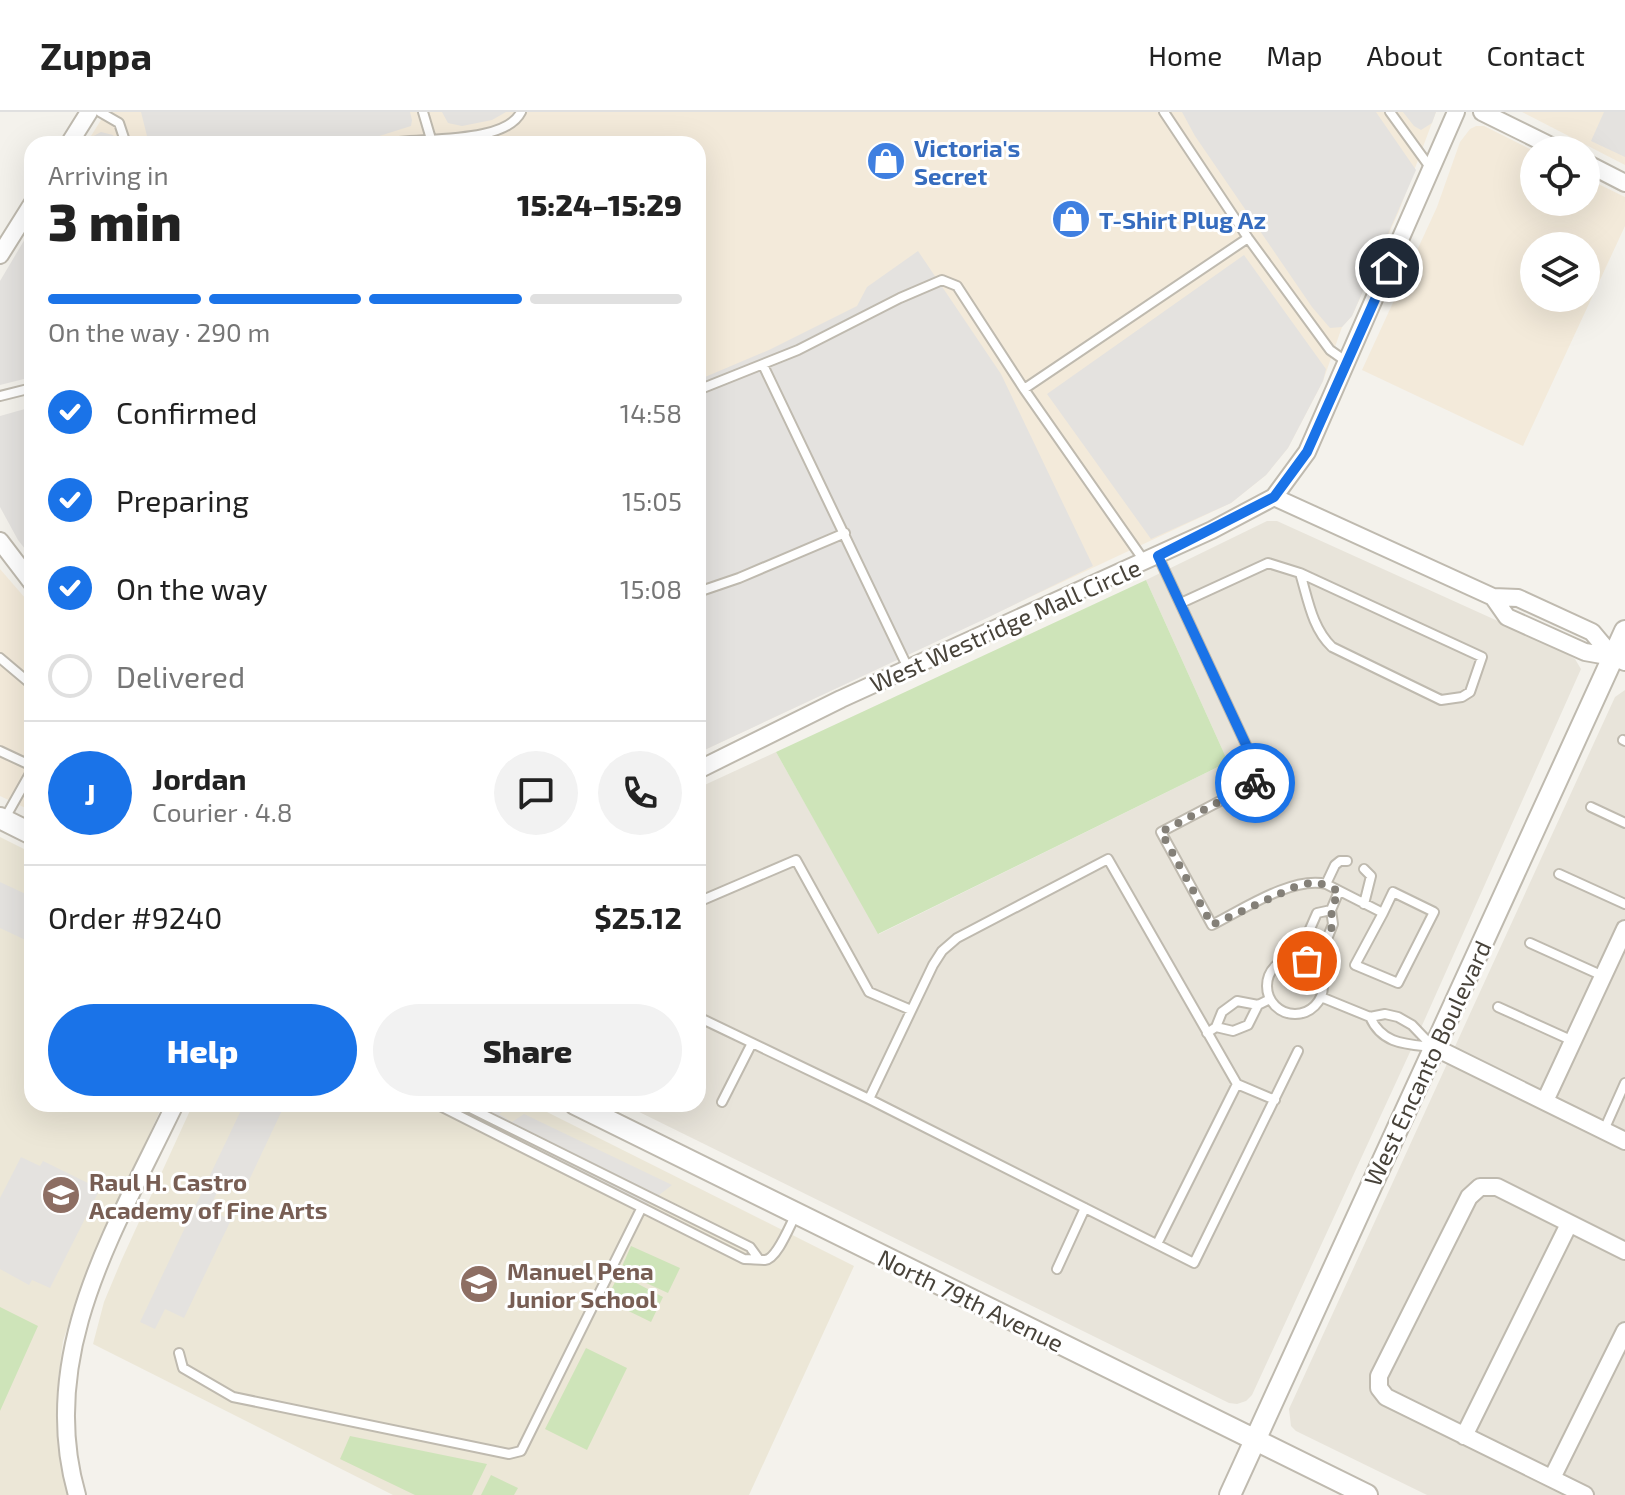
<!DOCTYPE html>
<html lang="en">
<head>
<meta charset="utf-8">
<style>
	:root { --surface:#fff; --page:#f2f2f2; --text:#222; --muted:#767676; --line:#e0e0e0; --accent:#1a73e8 }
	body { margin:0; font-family:"Exo 2",sans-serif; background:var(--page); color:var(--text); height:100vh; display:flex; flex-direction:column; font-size:30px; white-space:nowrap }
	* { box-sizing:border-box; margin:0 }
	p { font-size:26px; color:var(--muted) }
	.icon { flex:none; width:44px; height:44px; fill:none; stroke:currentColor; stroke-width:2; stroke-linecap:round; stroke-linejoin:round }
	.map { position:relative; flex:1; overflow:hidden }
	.sheet { position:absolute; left:24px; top:24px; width:682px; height:976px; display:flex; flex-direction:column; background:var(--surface); border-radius:24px; box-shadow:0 8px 32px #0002 }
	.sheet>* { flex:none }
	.fabs { position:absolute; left:1520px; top:24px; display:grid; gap:16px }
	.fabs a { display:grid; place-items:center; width:80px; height:80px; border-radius:50%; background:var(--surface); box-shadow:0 8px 32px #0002; font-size:40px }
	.pin { position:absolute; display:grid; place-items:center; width:68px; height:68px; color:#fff; margin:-34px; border:4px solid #fff; border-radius:50%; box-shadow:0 2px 8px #0007 }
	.courier { position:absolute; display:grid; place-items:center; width:80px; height:80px; margin:-40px; border:6px solid #1a73e8; border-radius:50%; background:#fff; color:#222; box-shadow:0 2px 10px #0007 }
	.headline em { font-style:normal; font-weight:800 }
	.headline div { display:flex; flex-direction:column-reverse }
	.headline { display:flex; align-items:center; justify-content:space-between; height:136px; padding:0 24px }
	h1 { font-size:52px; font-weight:800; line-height:60px }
	.bar { display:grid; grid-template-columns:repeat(4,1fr); gap:12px 8px; align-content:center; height:96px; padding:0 24px }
	.bar i { height:10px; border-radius:6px; background:var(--line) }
	.bar .active { background:var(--accent) }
	.bar p { grid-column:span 4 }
	.line { display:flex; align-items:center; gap:20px; padding:0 24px; border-top:2px solid var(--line) }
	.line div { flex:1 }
	.round { display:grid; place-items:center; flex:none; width:84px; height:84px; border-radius:42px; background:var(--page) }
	ol { padding:0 24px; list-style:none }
	li { display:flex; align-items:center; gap:24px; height:88px }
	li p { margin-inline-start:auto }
	li .icon { padding:8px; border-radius:50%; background:var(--accent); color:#fff; stroke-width:4 }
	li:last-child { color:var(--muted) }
	li i { width:44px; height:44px; border:4px solid var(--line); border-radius:50% }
	.cta { display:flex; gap:16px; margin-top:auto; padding:16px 24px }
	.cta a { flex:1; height:92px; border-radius:48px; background:var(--accent); color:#fff; font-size:32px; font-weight:800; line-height:92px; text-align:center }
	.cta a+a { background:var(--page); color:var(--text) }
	header { display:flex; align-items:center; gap:48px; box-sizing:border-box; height:112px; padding:0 40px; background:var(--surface); border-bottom:2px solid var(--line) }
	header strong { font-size:38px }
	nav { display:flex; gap:44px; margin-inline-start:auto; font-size:28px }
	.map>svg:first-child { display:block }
	.residential { fill:#e8e4da }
	.commercial { fill:#f3eada; fill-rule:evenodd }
	.education { fill:#ece7d7 }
	.green { fill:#cee4b9 }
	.parking { fill:#e4e2df }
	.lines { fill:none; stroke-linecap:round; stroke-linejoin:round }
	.service-casing { stroke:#bfbaaf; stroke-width:12 }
	.minor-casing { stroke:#bfbaaf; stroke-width:20 }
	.tertiary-casing { stroke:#bfbaaf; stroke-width:24 }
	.service { stroke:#fff; stroke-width:8 }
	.minor { stroke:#fff; stroke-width:16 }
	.tertiary { stroke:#fff; stroke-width:20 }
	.done { stroke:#848078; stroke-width:8; stroke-dasharray:0 14.4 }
	.route { stroke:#1a73e8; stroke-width:10 }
	.labels { text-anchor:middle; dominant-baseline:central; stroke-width:6; stroke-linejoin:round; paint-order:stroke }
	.shop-label { font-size:24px; font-weight:bold; fill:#366cbe; stroke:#fff; text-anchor:start }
	.street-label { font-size:24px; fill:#48433a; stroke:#fff }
	.education-label { font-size:24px; font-weight:bold; fill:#785e54; stroke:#fff; text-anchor:start }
</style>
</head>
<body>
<header>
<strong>Zuppa</strong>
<nav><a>Home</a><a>Map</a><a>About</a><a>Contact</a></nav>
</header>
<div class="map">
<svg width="1625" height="1383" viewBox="0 0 1625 1383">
	<rect width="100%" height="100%" fill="#f4f2ec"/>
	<path class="residential" d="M 1267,409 L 1277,409 L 1553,534 L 1575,547 L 1581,557 L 1416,927 L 1252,1283 L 1246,1289 L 1237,1292 L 1229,1291 L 623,992 L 698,992 L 698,676 L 776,640 L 879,822 L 1228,650 L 1146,468 Z
		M 1625,578 L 1625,1383 L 1427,1383 L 1296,1319 L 1291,1314 L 1289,1297 L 1615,585 Z"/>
	<path class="commercial" d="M 106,0 L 1436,0 L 1399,99 L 1352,204 L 1342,215 L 1323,269 L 1288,336 L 1266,363 L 1231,391 L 698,641 L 698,32 L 86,32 Z
		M 1522,0 L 1625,0 L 1625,53 Z
		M 1476,14 L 1484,14 L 1534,39 L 1534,90 L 1586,90 L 1586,66 L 1625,85 L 1625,114 L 1523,334 L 1362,258 L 1437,95 L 1460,30 L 1470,17 ZM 1534,134 L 1586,134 L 1586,186 L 1534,186 Z
		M 0,457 L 32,494 L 32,699 L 0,684 Z"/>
	<path class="education" d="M 0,725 L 32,741 L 32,992 L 163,992 L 81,1174 L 63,1229 L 58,1268 L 58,1311 L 63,1356 L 69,1383 L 0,1383 Z
		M 193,992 L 531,992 L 854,1154 L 749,1383 L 393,1383 L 93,1232 L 104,1190 L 122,1147 Z"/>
	<path class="green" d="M 1146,468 L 1228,650 L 878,822 L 776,640 Z
		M 631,1134 L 680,1156 L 668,1181 L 620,1159 Z
		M 619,1162 L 663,1185 L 651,1210 L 606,1188 Z
		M 0,1195 L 38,1214 L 0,1299 Z
		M 586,1236 L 627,1256 L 587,1338 L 545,1317 Z
		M 350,1324 L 487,1352 L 472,1383 L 415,1383 L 340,1347 Z
		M 491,1363 L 518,1376 L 514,1383 L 481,1383 Z"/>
	<path class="parking" d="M 141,0 L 410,0 L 412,8 L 411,14 L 354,32 L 149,32 Z
		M 442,0 L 506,0 L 492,8 L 462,14 L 448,11 Z
		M 1182,0 L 1376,0 L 1416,58 L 1352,204 L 1342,215 L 1330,216 L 1312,195 L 1195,24 Z
		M 1403,0 L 1436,0 L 1432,11 L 1421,18 L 1414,14 Z
		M 1604,0 L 1625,0 L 1625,45 L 1591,29 Z
		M 101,20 L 113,23 L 117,32 L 86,32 L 90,26 Z
		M 32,115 L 32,265 L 0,273 L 0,169 Z
		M 918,139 L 1001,262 L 1093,454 L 987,506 L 698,641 L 698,268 L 769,238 L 857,194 L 867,175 Z
		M 1244,143 L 1326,257 L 1323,269 L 1288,336 L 1266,363 L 1231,391 L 1151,427 L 1047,282 Z
		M 32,295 L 32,446 L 18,428 L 0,395 L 0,304 Z
		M 0,770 L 32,785 L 32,831 L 0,816 Z
		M 244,992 L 285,992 L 244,1079 L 222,1069 L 209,1098 L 231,1108 L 184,1206 L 165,1197 L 155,1217 L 140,1210 Z
		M 434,992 L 509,992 L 512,993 L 499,1002 L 512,1010 L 524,1002 L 672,1073 L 641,1097 Z
		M 21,1045 L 40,1054 L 43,1049 L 100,1077 L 50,1176 L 32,1168 L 29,1173 L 0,1157 L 0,1086 Z"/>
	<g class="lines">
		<defs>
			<path id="service" d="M 100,0 L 119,11 L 126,32
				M 423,0 L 431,27
				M 1164,0 L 1248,126 L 1330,238 L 1347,250
				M 1390,0 L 1432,58
				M 385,32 C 418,25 505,33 521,0
				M 763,253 L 908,556
				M 1024,277 L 1248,126
				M 698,278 L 798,238 L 900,186 L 942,168 L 957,174 L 1024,277 L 1145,450
				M 0,284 L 32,276
				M 1158,444 L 1262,667 L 1161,720 L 1212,813 C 1242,798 1292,764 1326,772 L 1383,801 L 1355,853 L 1398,871 L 1434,800 L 1393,780 L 1383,801
				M 698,480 L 739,466 L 845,421
				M 1181,491 L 1268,451 L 1300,461 L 1482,545 L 1470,580 L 1462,585 L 1441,588 L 1332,535 C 1312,516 1308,487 1300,461
				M 0,546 L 32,573
				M 1623,628 L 1625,629
				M 0,639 L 32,654
				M 1591,695 L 1625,711
				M 5,706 L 32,658
				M 1364,757 L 1371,764 L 1364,792
				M 1559,762 L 1625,792
				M 1326,772 L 1335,753 L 1340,749 L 1347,749
				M 698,790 L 796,748 L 869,880 L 911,898
				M 1530,831 L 1603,864
				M 1314,837 L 1306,826 L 1317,801 L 1331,798
				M1267 874a28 28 0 1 1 56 0a28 28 0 1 1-56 0Z
				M 1307,849 L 1314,837 L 1325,832 L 1333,812 L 1331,798 L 1339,779
				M 1321,885 L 1370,905 L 1385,902 L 1398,905 L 1412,913 L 1433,935
				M 1498,895 L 1573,929
				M 698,905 L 869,987 L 1194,1151 L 1298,939
				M 1370,905 C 1382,932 1405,932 1432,935
				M 1216,915 L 1233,919 L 1248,913 L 1258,893
				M 1207,921 L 1216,915 L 1222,900 L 1237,889 L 1258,893 L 1270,887
				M 869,987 L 933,853 L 942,839 L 957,826 L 1108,747 L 1237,972 L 1275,988
				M 722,990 L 752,931
				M 436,992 L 744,1147 C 750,1147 759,1148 765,1148 C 777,1147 790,1113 796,1102
				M 462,992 L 750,1135 L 758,1146
				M 1604,1018 L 1625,971
				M 1157,1132 L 1237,972
				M 1057,1157 L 1085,1096
				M 179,1241 L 183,1256 L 233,1285 L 509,1342 L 521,1339 L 641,1097"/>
			<path id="minor" d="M 1482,0 L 1559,38
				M 69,32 L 89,0
				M 1586,51 L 1625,71
				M 0,143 L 32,92
				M 1274,385 L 1493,485 L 1518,486 L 1592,520 L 1613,545
				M 0,429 L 32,471
				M 1493,485 L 1507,505 L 1585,540 L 1613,545 L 1625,550
				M 698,658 L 841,587 L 1212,418 L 1274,385 L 1307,340 L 1456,0
				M 1434,935 L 1625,1029
				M 1545,989 L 1625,817
				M 1464,1324 L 1569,1112
				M 1552,1366 L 1625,1219
				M 77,1383 C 36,1241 116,1116 175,992
				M 1585,1383 L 1386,1285 L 1379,1276 L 1379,1264 L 1469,1085 L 1480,1075 L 1497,1075 L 1625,1139"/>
			<path id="tertiary" d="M 0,706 L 32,722
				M 575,992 L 1367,1383
				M 1230,1383 L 1625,519"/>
		</defs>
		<use href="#service" class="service-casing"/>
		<use href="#minor" class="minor-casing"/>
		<use href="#tertiary" class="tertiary-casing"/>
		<use href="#service" class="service"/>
		<use href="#minor" class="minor"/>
		<use href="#tertiary" class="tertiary"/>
	</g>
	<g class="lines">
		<path class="done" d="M 1255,671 L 1161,720 L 1212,813 L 1299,773 L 1317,770 L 1339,779 L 1331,798 L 1333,812 L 1325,832 L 1314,837 L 1307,849"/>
		<path class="route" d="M 1255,671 L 1262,667 L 1158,444 L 1274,385 L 1307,340 L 1389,156"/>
	</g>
	<defs>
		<symbol id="shop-disc" viewBox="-11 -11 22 22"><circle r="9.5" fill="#3f7fe0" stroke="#fff"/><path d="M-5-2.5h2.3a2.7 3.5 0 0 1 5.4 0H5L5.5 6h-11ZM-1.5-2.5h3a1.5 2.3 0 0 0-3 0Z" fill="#fff"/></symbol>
		<symbol id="school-disc" viewBox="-11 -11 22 22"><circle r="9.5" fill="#8d6e63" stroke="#fff"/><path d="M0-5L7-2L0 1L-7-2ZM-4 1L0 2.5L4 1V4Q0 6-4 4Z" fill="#fff"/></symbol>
	</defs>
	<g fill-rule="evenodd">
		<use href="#shop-disc" x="864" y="27" width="44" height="44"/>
		<use href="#shop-disc" x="1049" y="85" width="44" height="44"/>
		<use href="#school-disc" x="39" y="1061" width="44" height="44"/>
		<use href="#school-disc" x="457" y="1150" width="44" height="44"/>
	</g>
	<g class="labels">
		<g class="shop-label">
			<text x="914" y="35">Victoria's<tspan x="914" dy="28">Secret</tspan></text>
			<text x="1099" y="107">T-Shirt Plug Az</text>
		</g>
		<g class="street-label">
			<text transform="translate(1005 513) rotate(-24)">West Westridge Mall Circle</text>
			<text transform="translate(1427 951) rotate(-65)">West Encanto Boulevard</text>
			<text transform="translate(971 1188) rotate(26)">North 79th Avenue</text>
		</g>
		<g class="education-label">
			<text x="89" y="1069">Raul H. Castro<tspan x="89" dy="28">Academy of Fine Arts</tspan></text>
			<text x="507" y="1158">Manuel Pena<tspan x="507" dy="28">Junior School</tspan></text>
		</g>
	</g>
</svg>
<div class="fabs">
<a><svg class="icon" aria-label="locate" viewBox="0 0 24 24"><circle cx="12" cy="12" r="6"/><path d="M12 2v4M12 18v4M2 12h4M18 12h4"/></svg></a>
<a><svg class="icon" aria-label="layers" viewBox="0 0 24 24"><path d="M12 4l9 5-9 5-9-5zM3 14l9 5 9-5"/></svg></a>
</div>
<div class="pin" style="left:1307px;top:849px;background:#ea580c"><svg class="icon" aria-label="bag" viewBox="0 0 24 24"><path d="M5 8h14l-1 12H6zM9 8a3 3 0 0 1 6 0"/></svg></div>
<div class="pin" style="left:1389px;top:156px;background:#1f2937"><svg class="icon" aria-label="home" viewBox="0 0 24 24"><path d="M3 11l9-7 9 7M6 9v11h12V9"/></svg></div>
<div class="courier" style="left:1255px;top:671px"><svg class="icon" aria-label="bike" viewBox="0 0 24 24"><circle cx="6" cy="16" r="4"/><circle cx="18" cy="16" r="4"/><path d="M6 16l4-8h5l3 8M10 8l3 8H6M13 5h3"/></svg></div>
<section class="sheet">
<div class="headline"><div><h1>3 min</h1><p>Arriving in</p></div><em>15:24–15:29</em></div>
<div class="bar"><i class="active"></i><i class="active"></i><i class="active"></i><i></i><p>On the way · 290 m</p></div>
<ol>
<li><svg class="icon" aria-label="check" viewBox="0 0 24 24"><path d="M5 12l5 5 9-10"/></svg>Confirmed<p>14:58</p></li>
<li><svg class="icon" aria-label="check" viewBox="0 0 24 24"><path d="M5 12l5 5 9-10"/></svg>Preparing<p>15:05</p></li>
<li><svg class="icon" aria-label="check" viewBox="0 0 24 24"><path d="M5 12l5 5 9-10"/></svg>On the way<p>15:08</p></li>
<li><i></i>Delivered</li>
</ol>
<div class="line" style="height:144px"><b class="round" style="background:var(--accent);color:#fff">J</b><div><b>Jordan</b><p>Courier · 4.8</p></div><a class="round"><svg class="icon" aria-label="chat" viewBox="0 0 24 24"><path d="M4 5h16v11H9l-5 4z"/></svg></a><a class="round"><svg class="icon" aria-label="phone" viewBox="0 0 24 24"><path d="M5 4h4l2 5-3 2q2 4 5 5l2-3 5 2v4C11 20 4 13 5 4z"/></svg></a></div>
<div class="line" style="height:104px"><div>Order #9240</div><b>$25.12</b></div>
<div class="cta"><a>Help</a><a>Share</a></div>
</section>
</div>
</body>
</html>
